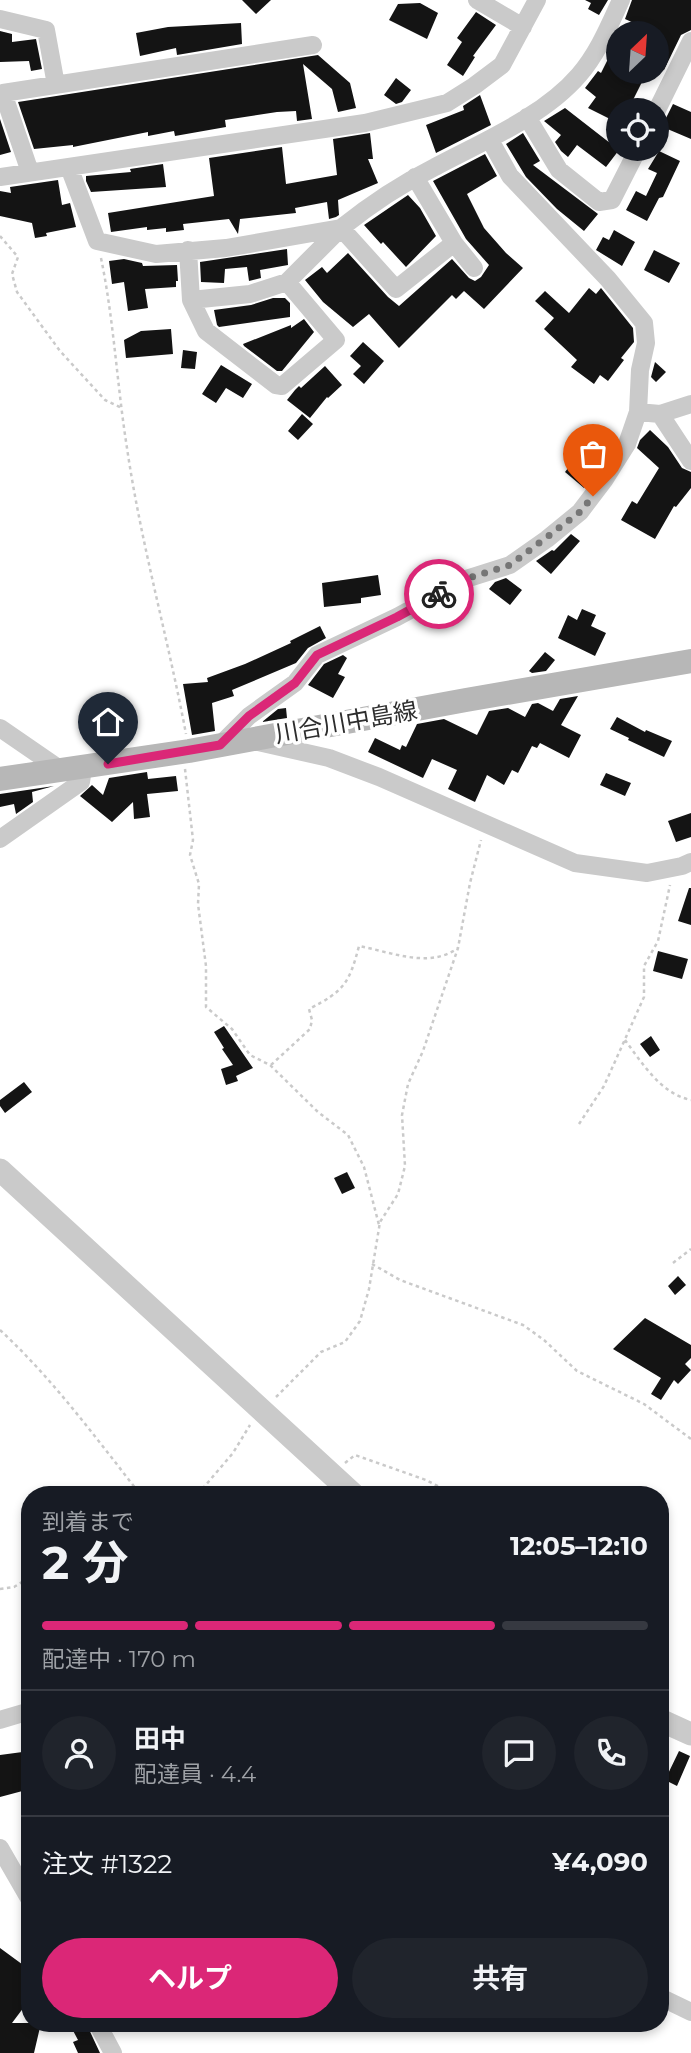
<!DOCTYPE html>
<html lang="ja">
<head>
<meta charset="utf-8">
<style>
	:root { --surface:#171b24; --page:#20242c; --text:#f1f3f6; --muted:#9ea1a6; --line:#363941; --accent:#db2777 }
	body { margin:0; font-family:Montserrat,"Noto Sans JP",sans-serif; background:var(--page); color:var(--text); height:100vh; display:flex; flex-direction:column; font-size:26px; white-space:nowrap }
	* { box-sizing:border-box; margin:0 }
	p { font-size:23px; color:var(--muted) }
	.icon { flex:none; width:38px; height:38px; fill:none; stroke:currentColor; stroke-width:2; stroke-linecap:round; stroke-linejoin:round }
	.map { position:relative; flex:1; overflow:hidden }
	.side { position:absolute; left:21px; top:1486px; width:648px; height:546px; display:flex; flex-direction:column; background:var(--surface); border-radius:28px; box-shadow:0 4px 10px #0003 }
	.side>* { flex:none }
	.needle { width:46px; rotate:25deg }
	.tools { position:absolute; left:606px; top:21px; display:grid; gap:14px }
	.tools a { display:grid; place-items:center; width:63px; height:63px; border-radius:50%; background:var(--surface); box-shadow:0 4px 10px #0003; font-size:35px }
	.pin { position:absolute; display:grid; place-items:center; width:60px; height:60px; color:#fff; margin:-72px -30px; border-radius:50% 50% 50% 0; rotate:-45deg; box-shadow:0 0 7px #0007 }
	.pin .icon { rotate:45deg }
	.courier { position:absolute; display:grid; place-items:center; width:70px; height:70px; margin:-35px; border:5px solid #db2777; border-radius:50%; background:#fff; color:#222; box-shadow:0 2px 9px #0007 }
	.head em { font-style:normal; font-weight:700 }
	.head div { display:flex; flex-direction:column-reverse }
	.head { display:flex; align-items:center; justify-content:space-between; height:119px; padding:0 21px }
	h1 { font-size:46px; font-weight:700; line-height:52px }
	.bar { display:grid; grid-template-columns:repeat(4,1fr); gap:10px 7px; align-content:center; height:84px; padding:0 21px }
	.bar i { height:9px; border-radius:5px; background:var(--line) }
	.bar .selected { background:var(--accent) }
	.bar p { grid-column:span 4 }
	.line { display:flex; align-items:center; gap:18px; padding:0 21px; border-top:2px solid var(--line) }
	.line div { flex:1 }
	.round { display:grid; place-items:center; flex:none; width:74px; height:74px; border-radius:37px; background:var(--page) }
	.primary-button { display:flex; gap:14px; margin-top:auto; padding:14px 21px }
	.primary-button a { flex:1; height:80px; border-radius:42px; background:var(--accent); color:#fff; font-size:28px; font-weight:700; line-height:80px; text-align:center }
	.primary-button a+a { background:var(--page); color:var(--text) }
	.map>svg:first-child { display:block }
	.building { fill:#141414 }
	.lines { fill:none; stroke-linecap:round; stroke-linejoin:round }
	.path { stroke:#cacaca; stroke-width:2.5; stroke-dasharray:3.5 3.5; stroke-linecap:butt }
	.minor { stroke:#cacaca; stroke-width:18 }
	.tertiary { stroke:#cacaca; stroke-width:23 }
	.secondary { stroke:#b7b7b7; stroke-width:24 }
	.done { stroke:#767676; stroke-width:7; stroke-dasharray:0 12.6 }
	.route { stroke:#db2777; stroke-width:9 }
	.labels { text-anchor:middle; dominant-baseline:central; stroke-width:7; stroke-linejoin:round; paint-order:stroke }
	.street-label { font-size:24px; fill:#2d2d2d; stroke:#fff }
</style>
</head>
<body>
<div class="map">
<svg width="691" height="2053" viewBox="0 0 691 2053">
	<rect width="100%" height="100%" fill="#fff"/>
	<path class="building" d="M 242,0 L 271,0 L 256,14 Z
		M 585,0 L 608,0 L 599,15 L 588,9 L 591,3 Z
		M 632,0 L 691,0 L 691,30 L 681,35 L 664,70 L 656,66 L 656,33 L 625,19 Z
		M 420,3 L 438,13 L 427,39 L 389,20 L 398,4 Z
		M 476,12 L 496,25 L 473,56 L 475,57 L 463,76 L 447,65 L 462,42 L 457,38 Z
		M 241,23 L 242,44 L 177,55 L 176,48 L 140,56 L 136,33 L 168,27 Z
		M 0,31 L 12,34 L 12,42 L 36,39 L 42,69 L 31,71 L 29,61 L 0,62 Z
		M 618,39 L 618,72 L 647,72 L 628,110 L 618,110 L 618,123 L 588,108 L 596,97 L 585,88 L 598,71 L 601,73 Z
		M 318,55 L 350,83 L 356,108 L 338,112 L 332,89 L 303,64 L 312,119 L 297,121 L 296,111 L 277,112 L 225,120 L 226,127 L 175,136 L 174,131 L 148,136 L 148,132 L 73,147 L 73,145 L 34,149 L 18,102 Z
		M 396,78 L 411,90 L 402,102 L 396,104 L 384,95 Z
		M 480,95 L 491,125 L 436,153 L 426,125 L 464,110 L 463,106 Z
		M 673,104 L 691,112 L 691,139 L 658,125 L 666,118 Z
		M 565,108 L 619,150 L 606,167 L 577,145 L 568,157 L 561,151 L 555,142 L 561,135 L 544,121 Z
		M 0,119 L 11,152 L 0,155 Z
		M 370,133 L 373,159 L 368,159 L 378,183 L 338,200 L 339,215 L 336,217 L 329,219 L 327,202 L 295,208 L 296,213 L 240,219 L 238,234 L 229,219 L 183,224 L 184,230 L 166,232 L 166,228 L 147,230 L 147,227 L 111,232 L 108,213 L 214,196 L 209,158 L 282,147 L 286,184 L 337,175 L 333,139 Z
		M 523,133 L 540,161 L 533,165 L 598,214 L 584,231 L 557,209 L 526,177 L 506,144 Z
		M 659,151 L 680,161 L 663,197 L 659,198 L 647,221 L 626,210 L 636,191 L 646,196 L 657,173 L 648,169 Z
		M 485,154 L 497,176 L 467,194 L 484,228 L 506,253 L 523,268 L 484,309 L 464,291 L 456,299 L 452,295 L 399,348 L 369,314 L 353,327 L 323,302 L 305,280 L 322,267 L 327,273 L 348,253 L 388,297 L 399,306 L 452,259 L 469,278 L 475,281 L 481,277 L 489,265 L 466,239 L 433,181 Z
		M 163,164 L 166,187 L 91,192 L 86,181 L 86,176 L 131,172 L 130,169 Z
		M 58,180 L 62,205 L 70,203 L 76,227 L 46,233 L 47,236 L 35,238 L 32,223 L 0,216 L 0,191 L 11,193 L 10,187 Z
		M 408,195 L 420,208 L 436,236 L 406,267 L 383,242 L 381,244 L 364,225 Z
		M 614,230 L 635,242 L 622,266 L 596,250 L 603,237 L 609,240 Z
		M 287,249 L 288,265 L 260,270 L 261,278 L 249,281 L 247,267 L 225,269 L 224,283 L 201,282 L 200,262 Z
		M 654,250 L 680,263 L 669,283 L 644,270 Z
		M 124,259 L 142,263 L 143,266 L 177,265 L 178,281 L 176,281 L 176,287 L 145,289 L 148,308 L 128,311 L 124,282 L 112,284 L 109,261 Z
		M 589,288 L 596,294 L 601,288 L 633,328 L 634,342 L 621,358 L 624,360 L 608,381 L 600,375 L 594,384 L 571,367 L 577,360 L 544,329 L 554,318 L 535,301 L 545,291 L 569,313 Z
		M 273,298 L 285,298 L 290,303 L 290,317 L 219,327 L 217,325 L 214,310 L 251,305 Z
		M 304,319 L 314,332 L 282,371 L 277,371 L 244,346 L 243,344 L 291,325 L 291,328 Z
		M 171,329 L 173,354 L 126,358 L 124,340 L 141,331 Z
		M 363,342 L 384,361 L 364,384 L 353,374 L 361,366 L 350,356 Z
		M 183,350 L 197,352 L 195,369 L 181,368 Z
		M 655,362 L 666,372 L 656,382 L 651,377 Z
		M 221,365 L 252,384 L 243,398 L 226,388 L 216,403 L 202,394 Z
		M 325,366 L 342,385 L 328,398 L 327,397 L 310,418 L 287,400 L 295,390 L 299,386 L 301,388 Z
		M 302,414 L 313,424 L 298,440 L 288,431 Z
		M 650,430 L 668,447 L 682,468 L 691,472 L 691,488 L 676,507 L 674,506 L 655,539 L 621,520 L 632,501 L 637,504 L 659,468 L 637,448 L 640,440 Z
		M 572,463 L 591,479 L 584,488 L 565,472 Z
		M 571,534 L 580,541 L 551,574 L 536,561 L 552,550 L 554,551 Z
		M 378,575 L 381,595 L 361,598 L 361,603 L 324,607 L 322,583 Z
		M 506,578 L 522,590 L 510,605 L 489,589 L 495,582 Z
		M 582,609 L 596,615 L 591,626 L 606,633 L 595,656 L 558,638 L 568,615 L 577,620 Z
		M 320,626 L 326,638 L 308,648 L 296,663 L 232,690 L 234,696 L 212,703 L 215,731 L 192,735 L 183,684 L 208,682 L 207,678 L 245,664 L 291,643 L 290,641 Z
		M 545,652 L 555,660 L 546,671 L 532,673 L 529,671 Z
		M 343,655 L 347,658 L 338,674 L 345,677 L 333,698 L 308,685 L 324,664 Z
		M 578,696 L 561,725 L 581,735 L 569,758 L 540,743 L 537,748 L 532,746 L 518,773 L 512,770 L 504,785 L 487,775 L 475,802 L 448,789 L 457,770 L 432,759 L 423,778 L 368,752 L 375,738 L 400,750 L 402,745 L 406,747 L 417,724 L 444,719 L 477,735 L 489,711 L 508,708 L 525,717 L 532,704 L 538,703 L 553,711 L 560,699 Z
		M 286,708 L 287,718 L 262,722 L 278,709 Z
		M 617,717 L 645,732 L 646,730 L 672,741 L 664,757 L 628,740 L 629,738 L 610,729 Z
		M 147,772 L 148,779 L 176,776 L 178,791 L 147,794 L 150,817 L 134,819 L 133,802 L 112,822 L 80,796 L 92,785 L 103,795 L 109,778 Z
		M 606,773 L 631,783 L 625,796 L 600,785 Z
		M 54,786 L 32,792 L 33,802 L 16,814 L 14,804 L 0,807 L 0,794 Z
		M 691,813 L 691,837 L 676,842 L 668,821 Z
		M 689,888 L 691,888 L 691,925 L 678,921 Z
		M 658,951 L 688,959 L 682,979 L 653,971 Z
		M 224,1026 L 253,1068 L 236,1076 L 238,1081 L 226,1085 L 221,1069 L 233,1065 L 222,1049 L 224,1048 L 214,1032 Z
		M 651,1036 L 660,1050 L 650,1057 L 640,1044 Z
		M 24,1082 L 32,1092 L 5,1113 L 0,1106 L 0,1100 Z
		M 347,1172 L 355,1188 L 342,1194 L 334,1178 Z
		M 678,1276 L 686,1285 L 675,1295 L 668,1286 Z
		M 645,1318 L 691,1345 L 691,1358 L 685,1364 L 691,1370 L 678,1384 L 674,1380 L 661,1400 L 651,1394 L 661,1378 L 613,1349 Z
		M 30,1751 L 30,1789 L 0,1797 L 0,1755 Z
		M 679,1751 L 690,1756 L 677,1786 L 665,1780 Z
		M 0,1948 L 30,1970 L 30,1999 L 12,2023 L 41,2023 L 34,2053 L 0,2053 Z
		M 69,2023 L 86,2023 L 100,2053 L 78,2053 L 73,2042 L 78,2040 Z"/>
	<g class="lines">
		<path class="path" d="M 0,236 L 18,257 L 12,274 L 17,292 L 60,351 L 105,400 L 122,408
			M 101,258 C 114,321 117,385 127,448 C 141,544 168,638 186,734
			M 185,769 L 193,840 L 190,855 L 199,884 L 198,904 L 206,966 L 206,1007 L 232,1029 L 250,1055 L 270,1065 L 318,1112 L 348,1135 L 364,1167 L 379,1225
			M 625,1040 C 642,1063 661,1094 691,1100
			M 271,1065 L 310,1029 L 312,1020 L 309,1009 C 344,991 349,984 359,946 C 391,952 429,969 458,948
			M 579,1124 L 604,1086 L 644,997 L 644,966 L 658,941 L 670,885
			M 673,1263 L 691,1249
			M 372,1264 L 400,1280 L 523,1325 L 544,1340 L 577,1371 L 644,1404 L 691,1439
			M 0,1330 C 52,1378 96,1438 140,1494
			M 276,1397 L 321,1352 L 345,1342 L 360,1321 L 369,1289 L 380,1222 L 398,1194 L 405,1166 L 402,1115 L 408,1084 L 423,1051 L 458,948 L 470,883 L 481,840
			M 345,1463 L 355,1455 L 426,1480 L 453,1494
			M 198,1494 L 233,1453 L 250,1425
			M 0,1589 L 14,1587 L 30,1577"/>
		<path class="minor" d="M 477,0 L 523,27
			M 0,19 L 46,30 L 56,85
			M 656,112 L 691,41
			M 527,117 L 559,170 L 599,202 L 612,200 L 638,149
			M 490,140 L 510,176 L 608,279 L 644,323 L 646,343 L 640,370 L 638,412 L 660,414 L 691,404
			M 69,167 L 97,241 L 156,254 L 226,248 L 341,228
			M 30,172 L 3,93 L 313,45
			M 0,177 L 365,123 L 447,103 L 474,86 L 502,65 L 537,0
			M 415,177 L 454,243 L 474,268
			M 454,243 L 396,289 L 341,228 C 371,204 401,184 435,167 C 482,142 544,116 579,75 C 598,53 609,26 621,0
			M 188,250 L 191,300 L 206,331 L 276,385 L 282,386 L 336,340 L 287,282
			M 191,300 L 250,294 L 287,282 L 341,228
			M 660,414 L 691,461
			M 0,728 L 61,770
			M 258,742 L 329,758 L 379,777 L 575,863 L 647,873 L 682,866 L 691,862
			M 220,745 L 249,716 L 295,683 L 317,655 L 397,617 L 469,578 L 510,565 L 547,539 L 580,512 L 605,479 L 627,444 L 638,412
			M 0,839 L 81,782 L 83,768
			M 0,1720 L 30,1711
			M 0,1848 L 30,1900
			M 660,1997 L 691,2012
			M 97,2023 L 113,2053"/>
		<path class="tertiary" d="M 0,1170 L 353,1494
			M 660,1720 L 691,1734"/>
		<path class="secondary" d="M 0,779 L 189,751 L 466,700 L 691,661"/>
	</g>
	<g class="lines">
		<path class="done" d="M 439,594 L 469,578 L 510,565 L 580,512 L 593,496"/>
		<path class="route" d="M 108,764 L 220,745 L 249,716 L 295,683 L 317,655 L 397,617 L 439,594"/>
	</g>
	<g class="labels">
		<g class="street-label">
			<text transform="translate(346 722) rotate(-10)">川合川中島線</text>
		</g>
	</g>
</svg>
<div class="tools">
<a><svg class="needle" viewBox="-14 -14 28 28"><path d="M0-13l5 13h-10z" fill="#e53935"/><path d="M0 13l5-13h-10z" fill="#9ea1a6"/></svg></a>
<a><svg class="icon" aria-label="locate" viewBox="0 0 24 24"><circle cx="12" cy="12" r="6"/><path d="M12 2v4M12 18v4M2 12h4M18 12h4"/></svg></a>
</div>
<div class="pin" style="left:593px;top:496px;background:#ea580c"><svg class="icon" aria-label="bag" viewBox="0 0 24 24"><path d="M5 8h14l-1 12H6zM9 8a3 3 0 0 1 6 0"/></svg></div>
<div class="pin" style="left:108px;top:764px;background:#1f2937"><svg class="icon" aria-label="home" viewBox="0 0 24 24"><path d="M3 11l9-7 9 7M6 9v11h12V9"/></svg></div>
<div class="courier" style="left:439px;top:594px"><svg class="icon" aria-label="bike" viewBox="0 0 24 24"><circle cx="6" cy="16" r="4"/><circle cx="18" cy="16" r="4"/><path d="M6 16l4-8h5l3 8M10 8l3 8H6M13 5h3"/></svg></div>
<section class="side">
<div class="head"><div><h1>2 分</h1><p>到着まで</p></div><em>12:05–12:10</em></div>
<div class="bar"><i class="selected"></i><i class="selected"></i><i class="selected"></i><i></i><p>配達中 · 170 m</p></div>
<div class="line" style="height:126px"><a class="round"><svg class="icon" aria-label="person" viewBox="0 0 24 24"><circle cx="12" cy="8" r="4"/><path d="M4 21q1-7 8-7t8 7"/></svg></a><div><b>田中</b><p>配達員 · 4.4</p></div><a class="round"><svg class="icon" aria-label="chat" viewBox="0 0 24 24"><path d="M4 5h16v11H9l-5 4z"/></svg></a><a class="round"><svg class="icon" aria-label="phone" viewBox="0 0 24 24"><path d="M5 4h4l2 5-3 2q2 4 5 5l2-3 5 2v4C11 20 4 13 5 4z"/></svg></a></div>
<div class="line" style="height:91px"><div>注文 #1322</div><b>¥4,090</b></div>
<div class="primary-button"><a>ヘルプ</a><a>共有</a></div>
</section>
</div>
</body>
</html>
